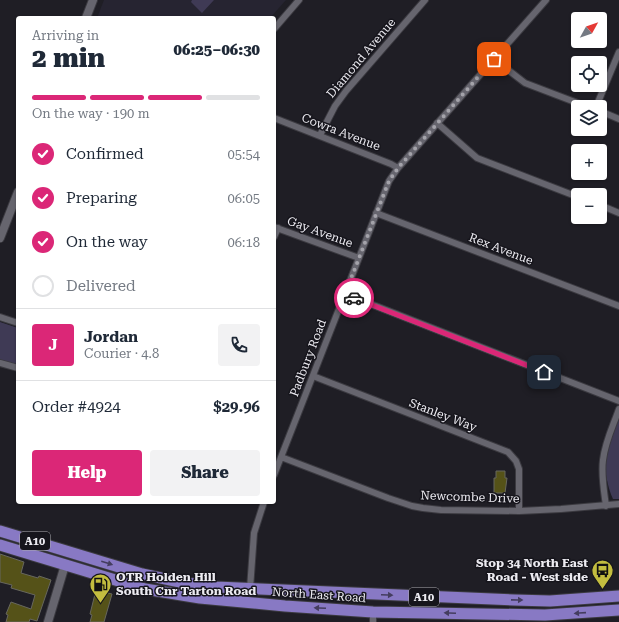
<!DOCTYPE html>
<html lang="en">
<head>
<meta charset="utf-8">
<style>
	:root { --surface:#fff; --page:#f2f2f3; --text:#1f2937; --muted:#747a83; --line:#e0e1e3; --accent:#db2777 }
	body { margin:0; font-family:"Roboto Serif",serif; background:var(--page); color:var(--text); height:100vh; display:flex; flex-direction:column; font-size:15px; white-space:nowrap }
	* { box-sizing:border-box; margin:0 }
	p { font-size:13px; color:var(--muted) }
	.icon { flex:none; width:22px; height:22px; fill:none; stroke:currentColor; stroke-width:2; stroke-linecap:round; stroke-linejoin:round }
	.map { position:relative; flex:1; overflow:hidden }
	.panel { position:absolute; left:16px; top:16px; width:260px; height:488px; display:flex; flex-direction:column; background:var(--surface); border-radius:4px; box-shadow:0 1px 3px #0004 }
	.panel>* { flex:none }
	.needle { width:26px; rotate:50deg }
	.fabs { position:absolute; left:571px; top:12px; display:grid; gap:8px }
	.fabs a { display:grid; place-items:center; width:36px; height:36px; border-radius:4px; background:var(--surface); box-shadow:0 1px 3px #0004; font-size:20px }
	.pin { position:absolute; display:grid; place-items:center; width:34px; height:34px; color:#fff; margin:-17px; border-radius:8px; box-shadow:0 2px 6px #0006 }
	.courier { position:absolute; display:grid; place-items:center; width:40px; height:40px; margin:-20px; border:3px solid #db2777; border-radius:50%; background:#fff; color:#222; box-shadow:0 1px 5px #0007 }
	.head em { font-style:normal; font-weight:800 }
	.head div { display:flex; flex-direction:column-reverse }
	.head { display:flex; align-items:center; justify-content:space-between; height:68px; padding:0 16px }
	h1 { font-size:26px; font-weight:800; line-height:30px }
	.bar { display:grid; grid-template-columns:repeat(4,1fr); gap:6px 4px; align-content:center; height:48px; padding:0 16px }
	.bar i { height:5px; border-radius:3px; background:var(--line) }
	.bar .active { background:var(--accent) }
	.bar p { grid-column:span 4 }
	.line { display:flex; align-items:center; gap:10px; padding:0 16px; border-top:1px solid var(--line) }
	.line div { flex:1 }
	.round { display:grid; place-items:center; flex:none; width:42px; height:42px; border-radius:4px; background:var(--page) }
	ol { padding:0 16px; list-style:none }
	li { display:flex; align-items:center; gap:12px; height:44px }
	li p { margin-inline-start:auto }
	li .icon { padding:4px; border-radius:50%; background:var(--accent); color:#fff; stroke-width:4 }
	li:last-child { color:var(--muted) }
	li i { width:22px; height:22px; border:2px solid var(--line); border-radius:50% }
	.primary-button { display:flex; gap:8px; margin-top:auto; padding:8px 16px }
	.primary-button a { flex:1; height:46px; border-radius:4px; background:var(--accent); color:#fff; font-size:16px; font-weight:800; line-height:46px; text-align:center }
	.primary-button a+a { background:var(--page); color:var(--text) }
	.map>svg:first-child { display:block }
	.built { fill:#262431 }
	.green { fill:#3f3a55 }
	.building { fill:#555218; stroke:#67675e }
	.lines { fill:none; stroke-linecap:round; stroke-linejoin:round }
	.minor-casing { stroke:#3b3a40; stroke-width:8 }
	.tertiary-casing { stroke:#3b3a40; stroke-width:10 }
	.trunk-casing { stroke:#3b3a40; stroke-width:13 }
	.minor { stroke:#66656e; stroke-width:6 }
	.tertiary { stroke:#66656e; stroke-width:8 }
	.trunk { stroke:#8879c4; stroke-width:11 }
	.oneway { fill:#443d5f }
	.done { stroke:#a4a3aa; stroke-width:4; stroke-dasharray:0 7.2 }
	.route { stroke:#db2777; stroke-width:5 }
	.labels { text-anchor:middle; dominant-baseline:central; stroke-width:3; stroke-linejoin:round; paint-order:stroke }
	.shield { fill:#16151c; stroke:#acabb1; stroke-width:1 }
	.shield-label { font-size:11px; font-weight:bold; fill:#ecebf1 }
	.street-label { font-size:12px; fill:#ecebf1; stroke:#16151c }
	.poi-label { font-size:12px; font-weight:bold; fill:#ecebf1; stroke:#16151c; text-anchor:end }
</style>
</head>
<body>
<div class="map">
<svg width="619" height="622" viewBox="0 0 619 622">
	<rect width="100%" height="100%" fill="#1f1e25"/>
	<path class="built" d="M 104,0 L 286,0 L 270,18 L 97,18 Z"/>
	<path class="green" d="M 192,0 L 214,0 L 202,13 L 191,2 Z
		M 0,322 L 18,328 L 18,365 L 0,360 Z
		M 619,410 L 619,499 L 613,499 C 607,486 603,464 605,449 C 606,439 615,421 619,410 Z"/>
	<path class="building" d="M 496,471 L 505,471 L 505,478 L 507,478 L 505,493 L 494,493 L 494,478 L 496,478 Z
		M 0,554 L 24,562 L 21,573 L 38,578 L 39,576 L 51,580 L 37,621 L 30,619 L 29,622 L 6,622 L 8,615 L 6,614 L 11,602 L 31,609 L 35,595 L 11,588 L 12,585 L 0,582 Z
		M 96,590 L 112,594 L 104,622 L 90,622 L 92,615 L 90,614 Z"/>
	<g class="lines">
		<defs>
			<path id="minor" d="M 274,29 L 299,0
				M 494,59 L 525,83 L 588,107
				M 596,107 L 619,52
				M 600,111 L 619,119
				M 274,118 L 391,164 L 398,168
				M 437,123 L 477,158 L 578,197
				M 320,135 L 335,106 L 346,91 L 425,0
				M 600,205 L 619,213
				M 376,213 L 619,306
				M 274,227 L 359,258
				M 274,237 L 278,228
				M 345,294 L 619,401
				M 0,317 L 18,323
				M 0,363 L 18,368
				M 313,376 L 508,452 L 516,461 L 519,469 L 519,511
				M 281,457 L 388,498 L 412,506 L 423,508 L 441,510 L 519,511 L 561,509 L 619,504
				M 274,475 L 389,181 L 398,168 L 546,0
				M 606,506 C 604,491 601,475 603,460 C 605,442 613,426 619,409
				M 250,589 L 254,533 L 264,502
				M 373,622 L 373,612"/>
			<path id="tertiary" d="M 86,18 L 93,0
				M 0,238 L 18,192
				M 48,622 L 65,565"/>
			<path id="trunk" d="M 0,531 L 142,574 L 180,582 L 216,587 L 514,600 L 550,601 L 619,596
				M 0,545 L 145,589 L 200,598 L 285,606 L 373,612 L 545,615 L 619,610"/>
		</defs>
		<use href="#minor" class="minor-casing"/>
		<use href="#tertiary" class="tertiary-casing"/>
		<use href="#trunk" class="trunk-casing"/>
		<use href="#minor" class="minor"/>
		<use href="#tertiary" class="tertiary"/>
		<use href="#trunk" class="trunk"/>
	</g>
	<defs><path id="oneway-solid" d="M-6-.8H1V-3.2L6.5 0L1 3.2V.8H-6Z"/></defs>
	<g class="oneway">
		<use href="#oneway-solid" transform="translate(107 563) rotate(17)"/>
		<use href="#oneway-solid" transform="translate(387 595) rotate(2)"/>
		<use href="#oneway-solid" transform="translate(517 600) rotate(1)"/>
		<use href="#oneway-solid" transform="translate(320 608) rotate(-177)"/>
		<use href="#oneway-solid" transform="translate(450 613) rotate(-178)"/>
		<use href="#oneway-solid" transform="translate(580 613) rotate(176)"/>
	</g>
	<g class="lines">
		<path class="done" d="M 354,298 L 345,294 L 389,181 L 398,168 L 494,59"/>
		<path class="route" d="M 354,298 L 544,372"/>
	</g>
	<defs>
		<symbol id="bus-pin" viewBox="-11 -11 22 30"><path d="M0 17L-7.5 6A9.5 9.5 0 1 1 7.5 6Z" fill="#c3bd3f" stroke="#16151c"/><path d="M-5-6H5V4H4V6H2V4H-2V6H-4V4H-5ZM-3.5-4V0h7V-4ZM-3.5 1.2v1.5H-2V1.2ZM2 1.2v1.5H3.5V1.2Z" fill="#111"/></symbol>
		<symbol id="fuel-pin" viewBox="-11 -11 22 30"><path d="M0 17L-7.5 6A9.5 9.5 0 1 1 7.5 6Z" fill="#c3bd3f" stroke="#16151c"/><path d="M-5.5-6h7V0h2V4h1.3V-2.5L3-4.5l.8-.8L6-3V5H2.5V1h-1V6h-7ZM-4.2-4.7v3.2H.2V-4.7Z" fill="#111"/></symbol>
	</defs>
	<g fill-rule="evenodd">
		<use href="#bus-pin" x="590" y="558" width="25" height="34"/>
		<use href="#fuel-pin" x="88" y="572" width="25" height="34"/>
	</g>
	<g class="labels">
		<g class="shield">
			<rect x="20" y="532" width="30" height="18" rx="3"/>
			<rect x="409" y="588" width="30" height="18" rx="3"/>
		</g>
		<g class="shield-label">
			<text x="35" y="541">A10</text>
			<text x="424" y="597">A10</text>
		</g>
		<g class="street-label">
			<text transform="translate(361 58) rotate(-50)">Diamond Avenue</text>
			<text transform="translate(341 132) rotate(21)">Cowra Avenue</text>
			<text transform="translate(320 232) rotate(20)">Gay Avenue</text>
			<text transform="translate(501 249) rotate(21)">Rex Avenue</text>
			<text transform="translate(308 358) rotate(-69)">Padbury Road</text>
			<text transform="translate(443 415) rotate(21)">Stanley Way</text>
			<text transform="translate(470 497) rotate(2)">Newcombe Drive</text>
			<text transform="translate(319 595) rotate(4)">North East Road</text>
		</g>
		<g class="poi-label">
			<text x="588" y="563">Stop 34 North East<tspan x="588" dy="14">Road - West side</tspan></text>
			<text x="116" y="577" text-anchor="start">OTR Holden Hill<tspan x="116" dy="14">South Cnr Tarton Road</tspan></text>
		</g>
	</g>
</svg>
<div class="fabs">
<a><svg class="needle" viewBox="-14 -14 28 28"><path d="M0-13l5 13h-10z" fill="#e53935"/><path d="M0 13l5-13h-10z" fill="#747a83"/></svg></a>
<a><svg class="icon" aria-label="locate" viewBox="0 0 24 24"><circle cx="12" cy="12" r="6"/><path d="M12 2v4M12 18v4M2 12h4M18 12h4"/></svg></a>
<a><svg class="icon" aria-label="layers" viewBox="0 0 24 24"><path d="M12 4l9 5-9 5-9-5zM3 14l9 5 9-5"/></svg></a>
<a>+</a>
<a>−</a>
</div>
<div class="pin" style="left:494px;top:59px;background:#ea580c"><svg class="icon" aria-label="bag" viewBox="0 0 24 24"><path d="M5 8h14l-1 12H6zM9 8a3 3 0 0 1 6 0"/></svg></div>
<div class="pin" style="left:544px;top:372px;background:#1f2937"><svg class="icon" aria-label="home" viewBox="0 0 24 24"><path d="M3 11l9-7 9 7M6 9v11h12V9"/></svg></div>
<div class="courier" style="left:354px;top:298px"><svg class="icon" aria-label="car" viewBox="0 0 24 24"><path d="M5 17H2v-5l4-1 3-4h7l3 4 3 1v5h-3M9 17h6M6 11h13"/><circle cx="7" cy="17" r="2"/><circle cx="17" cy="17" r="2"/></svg></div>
<section class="panel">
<div class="head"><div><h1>2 min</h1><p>Arriving in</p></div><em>06:25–06:30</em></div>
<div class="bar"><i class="active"></i><i class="active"></i><i class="active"></i><i></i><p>On the way · 190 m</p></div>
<ol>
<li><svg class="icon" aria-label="check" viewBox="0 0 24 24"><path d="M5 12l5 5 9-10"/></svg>Confirmed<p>05:54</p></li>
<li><svg class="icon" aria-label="check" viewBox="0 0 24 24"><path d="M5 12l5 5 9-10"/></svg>Preparing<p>06:05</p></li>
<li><svg class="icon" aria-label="check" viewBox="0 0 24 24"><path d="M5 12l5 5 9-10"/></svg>On the way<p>06:18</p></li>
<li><i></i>Delivered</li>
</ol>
<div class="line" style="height:72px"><b class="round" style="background:var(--accent);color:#fff">J</b><div><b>Jordan</b><p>Courier · 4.8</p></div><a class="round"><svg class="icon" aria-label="phone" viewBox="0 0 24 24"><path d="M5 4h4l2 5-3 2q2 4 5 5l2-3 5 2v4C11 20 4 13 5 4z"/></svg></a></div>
<div class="line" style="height:52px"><div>Order #4924</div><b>$29.96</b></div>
<div class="primary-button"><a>Help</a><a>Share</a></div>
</section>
</div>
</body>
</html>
